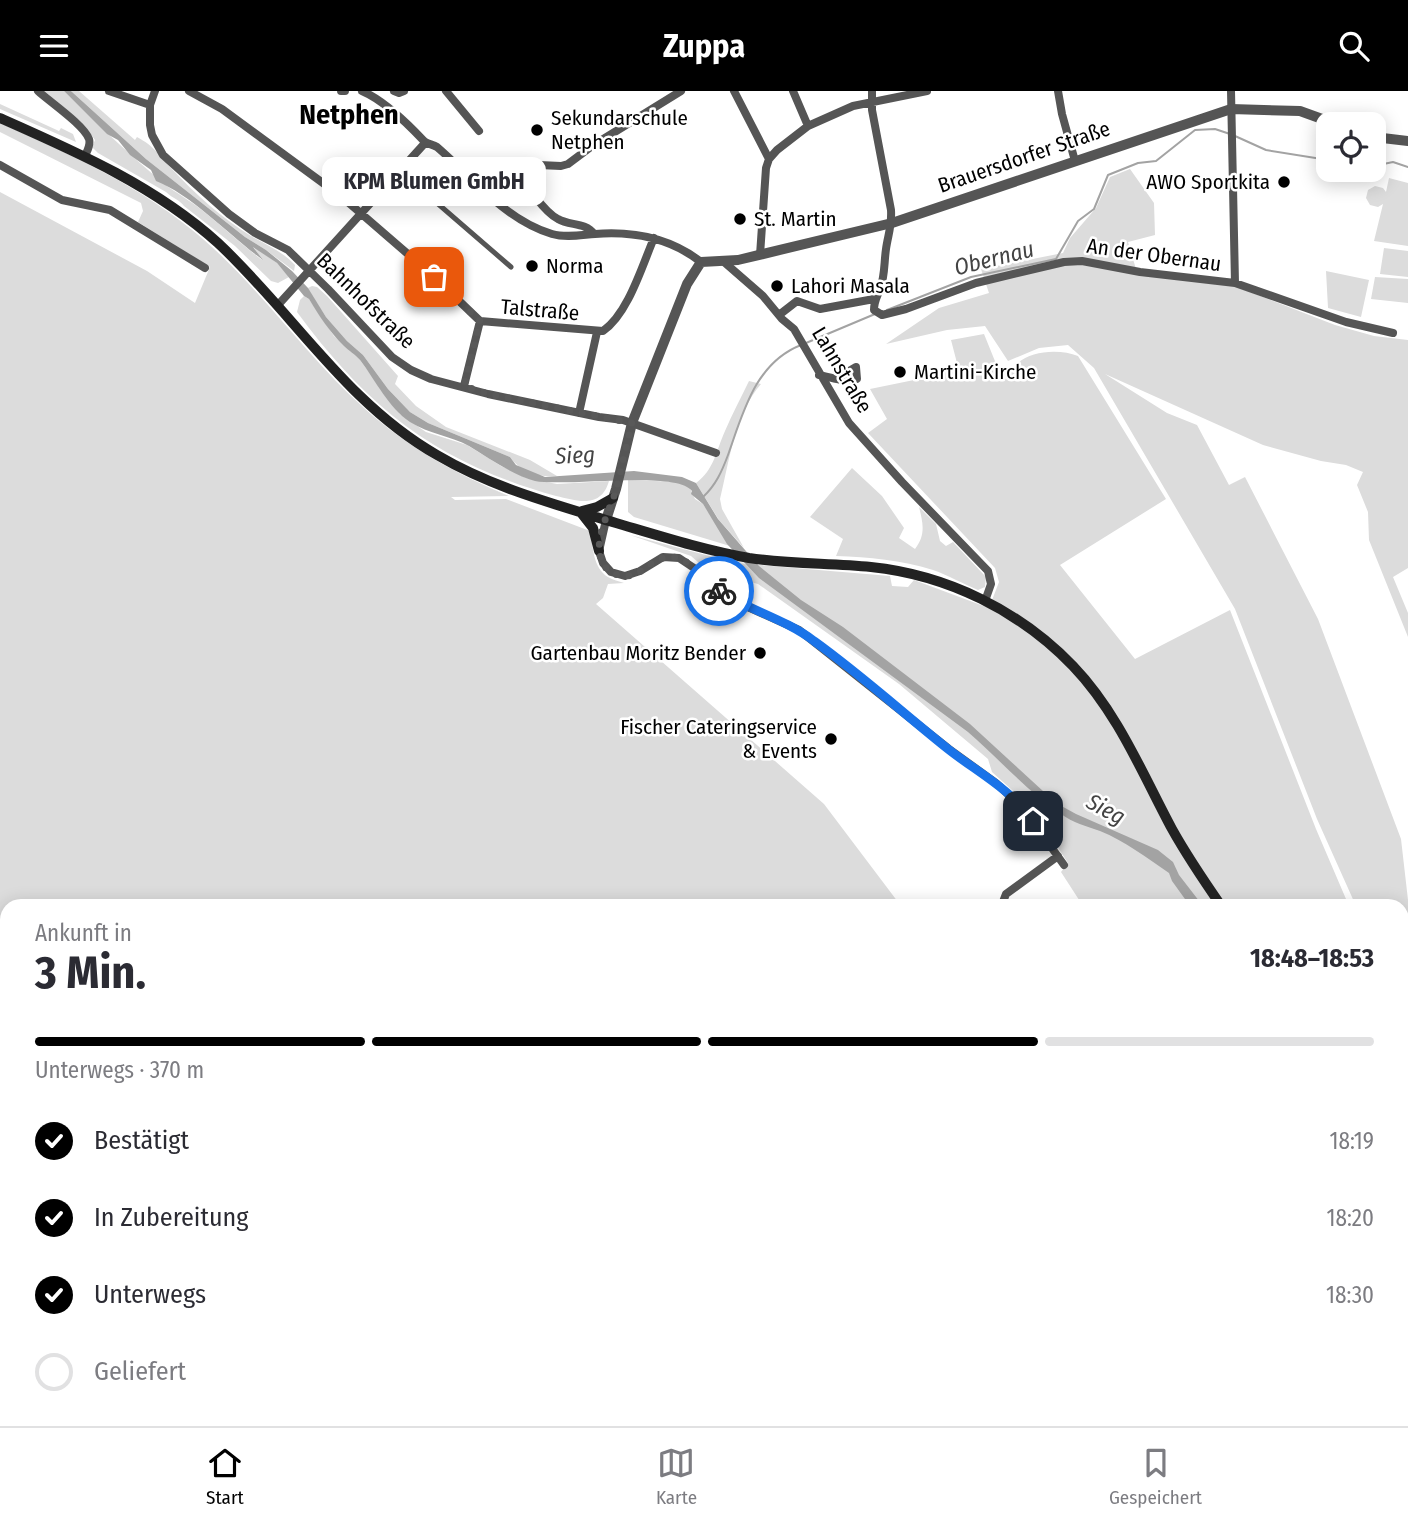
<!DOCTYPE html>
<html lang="de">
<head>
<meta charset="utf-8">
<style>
	:root { --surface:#fff; --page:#f2f2f3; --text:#2b2b33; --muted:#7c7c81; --line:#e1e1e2; --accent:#000 }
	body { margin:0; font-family:"Fira Sans Condensed",sans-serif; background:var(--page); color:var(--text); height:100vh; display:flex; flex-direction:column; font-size:26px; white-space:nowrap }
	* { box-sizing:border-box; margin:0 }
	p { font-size:23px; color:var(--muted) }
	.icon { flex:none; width:38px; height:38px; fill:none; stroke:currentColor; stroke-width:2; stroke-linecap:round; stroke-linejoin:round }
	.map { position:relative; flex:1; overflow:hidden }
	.drawer { position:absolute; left:0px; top:808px; width:1409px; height:527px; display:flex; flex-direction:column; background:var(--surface); border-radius:21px 21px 0 0; box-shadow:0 4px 18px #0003 }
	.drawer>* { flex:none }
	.tools { position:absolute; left:1316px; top:21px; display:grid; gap:14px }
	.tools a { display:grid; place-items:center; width:70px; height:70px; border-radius:14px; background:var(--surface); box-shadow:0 4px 18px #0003; font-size:35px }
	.pin { position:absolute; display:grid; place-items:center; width:60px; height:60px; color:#fff; margin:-30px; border-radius:14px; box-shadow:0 4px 10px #0006 }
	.courier { position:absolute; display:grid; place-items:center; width:70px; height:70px; margin:-35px; border:5px solid #1a73e8; border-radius:50%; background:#fff; color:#222; box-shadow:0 2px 9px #0007 }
	.bubble { position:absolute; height:49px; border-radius:14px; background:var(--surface); box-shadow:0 4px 18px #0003; font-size:23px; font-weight:700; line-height:49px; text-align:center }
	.overview em { font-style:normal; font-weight:700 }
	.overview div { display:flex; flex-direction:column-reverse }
	.overview { display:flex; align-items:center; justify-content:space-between; height:119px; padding:0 35px }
	h1 { font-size:46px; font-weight:700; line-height:52px }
	.bar { display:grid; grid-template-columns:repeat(4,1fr); gap:10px 7px; align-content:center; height:84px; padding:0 35px }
	.bar i { height:9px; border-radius:5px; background:var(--line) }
	.bar .on { background:var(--accent) }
	.bar p { grid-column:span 4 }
	ol { padding:0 35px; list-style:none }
	li { display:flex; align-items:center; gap:21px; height:77px }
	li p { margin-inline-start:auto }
	li .icon { padding:7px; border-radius:50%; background:var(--accent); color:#fff; stroke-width:4 }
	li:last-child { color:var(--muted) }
	li i { width:38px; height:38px; border:4px solid var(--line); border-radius:50% }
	header { display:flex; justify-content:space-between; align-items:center; height:91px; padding:0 35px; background:var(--accent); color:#fff; font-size:32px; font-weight:700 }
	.tabs { display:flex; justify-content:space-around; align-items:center; height:98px; border-top:2px solid var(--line); background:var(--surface); font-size:19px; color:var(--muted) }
	.tabs a { display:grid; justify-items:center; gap:4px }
	.tabs .on { color:var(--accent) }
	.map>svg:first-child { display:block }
	.green { fill:#dcdcdc }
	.water { fill:#a3a3a3 }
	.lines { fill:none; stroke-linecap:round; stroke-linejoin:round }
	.stream { stroke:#a3a3a3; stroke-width:2 }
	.pedestrian { stroke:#555; stroke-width:5 }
	.minor { stroke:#555; stroke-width:8 }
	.tertiary { stroke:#555; stroke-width:10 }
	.secondary { stroke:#222; stroke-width:10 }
	.done { stroke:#595959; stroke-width:7; stroke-dasharray:0 12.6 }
	.route { stroke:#1a73e8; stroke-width:9 }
	.poi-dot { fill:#000; stroke:#fff; stroke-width:2.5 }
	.labels { text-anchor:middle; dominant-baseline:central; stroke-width:5; stroke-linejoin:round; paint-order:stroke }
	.poi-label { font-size:21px; fill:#000; stroke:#fff; text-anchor:start }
	.street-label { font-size:21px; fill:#000; stroke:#fff }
	.water-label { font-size:23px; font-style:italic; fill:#444; stroke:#fff }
	.district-label { font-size:28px; font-weight:bold; fill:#000; stroke:#fff }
</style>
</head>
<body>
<header><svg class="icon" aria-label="menu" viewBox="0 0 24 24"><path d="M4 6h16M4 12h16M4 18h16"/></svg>Zuppa<svg class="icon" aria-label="search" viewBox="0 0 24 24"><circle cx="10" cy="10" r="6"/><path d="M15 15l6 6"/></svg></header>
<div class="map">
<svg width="1408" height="1335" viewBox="0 0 1408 1335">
	<rect width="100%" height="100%" fill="#fff"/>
	<path class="green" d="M 42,0 L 64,0 C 96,32 129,63 163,92 C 176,102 191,110 203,120 C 223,136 242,154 262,169 L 253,155 L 277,172 L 289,186 L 278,192 L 271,190 L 235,155 L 184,115 C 180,109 172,107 166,101 L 98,62 L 92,56 L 95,49 L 90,42 Z
		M 71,0 L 79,0 L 135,49 L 137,46 C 154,55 159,64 172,78 C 194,102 223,128 251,145 C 267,154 282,160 295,174 L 294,180 L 266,159 L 245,146 L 146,68 Z
		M 0,13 L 59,40 L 61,37 L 73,43 L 76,51 L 0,18 Z
		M 0,32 C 72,64 143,96 203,148 C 262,199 306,265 364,317 C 407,356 456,383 509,405 L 451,406 L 455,409 L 506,408 L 590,440 C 593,456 593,477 608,486 C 613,489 619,490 624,492 L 608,493 L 603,507 L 596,513 L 824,713 L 901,815 L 7,816 L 7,1328 L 1402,1328 L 1402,1190 L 1408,1197 L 1408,1335 L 0,1335 L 0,101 L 147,180 L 195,212 L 210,176 L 138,131 L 143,120 L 141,112 L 0,41 Z
		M 1130,78 L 1154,112 L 1155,144 L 1128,151 L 1136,178 L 1232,194 L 1335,234 L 1374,245 L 1408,249 L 1408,477 L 1393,486 L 1408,522 L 1408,546 L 1369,449 L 1368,421 L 1357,394 L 1363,381 L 1346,374 L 1321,370 L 1263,354 L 1105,283 L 1167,322 L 1197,334 L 1229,394 L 1245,386 L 1318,528 L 1401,748 L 1408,809 L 1408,926 L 1402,917 L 1402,816 L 1356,815 L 1317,728 L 1235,518 L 1094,277 L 1068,254 L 1039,257 L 1008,270 L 985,235 L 947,239 L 886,253 L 939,217 L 989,202 L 981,178 L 1063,162 L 1070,147 L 1096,117 L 1110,86 Z
		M 1389,87 L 1408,92 L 1408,155 L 1374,150 L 1383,113 L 1378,116 L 1370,114 L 1366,107 L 1368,99 L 1375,95 L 1383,97 L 1386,101 Z
		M 1384,157 L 1408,160 L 1408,186 L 1380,183 Z
		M 1326,180 L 1369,189 L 1361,226 L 1328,217 Z
		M 1375,186 L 1408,188 L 1408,212 L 1371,208 Z
		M 312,195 L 317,196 L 327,205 L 398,285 L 395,293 L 416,315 L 446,336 L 530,369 L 557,385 C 540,387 520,381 510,366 L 428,332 L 410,321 L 388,298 L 363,264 L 347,250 L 326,226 L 309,200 L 308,197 Z
		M 304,205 L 309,208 L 334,245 L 357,265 L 400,323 L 426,341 L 467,354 L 501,375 L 526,387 L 557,393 L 609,390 C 601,418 578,410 556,405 C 438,372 369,319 297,221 L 300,209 Z
		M 984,243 L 1003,290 C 1010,285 1012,278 1018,272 C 1032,259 1061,258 1078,265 L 1166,408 L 1060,474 L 1135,568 L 1230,519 L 1316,738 L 1349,815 L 1083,815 L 1061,781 L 1068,772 L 1032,717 L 992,681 L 988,668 L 899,593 L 758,493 L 739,488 L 715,471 L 707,479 L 691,465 L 630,444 L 736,472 L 890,485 L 892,495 L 908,496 L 914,489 L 989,517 L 999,491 L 995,477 L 868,342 L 887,328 L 870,298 L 914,289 L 957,272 L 951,249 Z
		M 749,290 L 761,293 C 735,323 729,371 720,408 L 722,418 L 744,457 L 719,429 L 696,392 C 714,379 716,360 725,340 C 732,323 741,307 749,290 Z
		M 852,377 L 882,405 L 904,437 L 899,447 L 915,458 C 926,444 923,432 919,416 L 936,433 L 940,450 L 946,455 L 953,451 L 986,486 L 985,496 L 978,499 C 963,493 948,484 933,479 C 901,469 869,466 836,465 L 843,448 L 810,426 Z
		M 628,389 L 681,391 L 689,395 L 695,408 L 703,413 L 730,455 L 634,426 L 628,421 Z
		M 1402,920 L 1408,932 L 1408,1165 L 1402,1152 Z"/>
	<path class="water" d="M 64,0 L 71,0 L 146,68 L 245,146 L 266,159 L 292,180 L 308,197 L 326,226 L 347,250 L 363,264 L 388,298 L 410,321 L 428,332 L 510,366 L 516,374 L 545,386 L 634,380 L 682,386 L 696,392 L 718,428 L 759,475 L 801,509 L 843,536 L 970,633 L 1056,712 L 1076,723 L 1158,759 L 1173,771 L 1179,784 L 1203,815 L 1190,815 L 1172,790 L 1169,782 C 1147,767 1125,750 1100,740 C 1086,735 1073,732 1061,723 C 1027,700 999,668 968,641 L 759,487 L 727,453 L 703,413 L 691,403 L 692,400 C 678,379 565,396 535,390 C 514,385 489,367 469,355 C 451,345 429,343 410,331 C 388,316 376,290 360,269 C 355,263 349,260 344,255 C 330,241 319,225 309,208 L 304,205 L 277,172 L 253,156 L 263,169 C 231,146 192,104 156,90 L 151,79 L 130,64 L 118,49 L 107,43 Z"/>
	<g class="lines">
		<path class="stream" d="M 1235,45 L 1266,59 L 1328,69
			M 1374,75 L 1393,71 L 1408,76
			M 887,219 L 971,186 L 1056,168 L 1078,130 L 1094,118 L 1108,84 L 1138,72 L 1156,70 L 1195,39 L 1215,38 L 1230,43
			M 806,252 L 875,223
			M 703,406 C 716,394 722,380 728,364 C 743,322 755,272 801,254
			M 587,1331 L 591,1335
			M 1015,1335 L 1019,1328"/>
		<path class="pedestrian" d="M 400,80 L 511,176"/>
		<path class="minor" d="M 38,0 C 50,11 84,34 89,48 C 91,54 87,60 85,65
			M 109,0 L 150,14
			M 155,0 L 150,14 L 150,34 L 152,44 L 163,64 L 229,123 L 255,142 L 288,159 L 328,198 L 392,266 L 411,279 L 431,288 L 488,303 L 599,326 L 623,329 L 716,362
			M 189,0 L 222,18 L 342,106 L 431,183 L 480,230 L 603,240 C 628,223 642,175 654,147
			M 341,0 L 345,0
			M 362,0 C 383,9 407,32 423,49 C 426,53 432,53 437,56 C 473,87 505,129 552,143 C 566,147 581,144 595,143 C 633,140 670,147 701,171
			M 394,0 L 399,2 L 404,0
			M 446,0 L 479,40
			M 734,0 L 769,68
			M 793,0 L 808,35
			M 872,0 L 872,19 L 891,119 C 892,135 888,144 886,158 C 884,171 885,186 880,198 C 877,206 874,210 874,219 L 882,224 L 906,218 L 976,192 L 1064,171 L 1082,170 L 1140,181 L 1235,192 L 1346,231 L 1393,242
			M 1058,0 L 1062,23 L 1075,70
			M 1231,0 L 1235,192
			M 0,74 L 62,109 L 110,119 L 205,177
			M 594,143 C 585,131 570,135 558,128 C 546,122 522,92 522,79 L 539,74 L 561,75 L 568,73 L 592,55 L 681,0
			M 760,164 L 766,77 L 769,68 L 777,59 L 808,35 L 853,15 L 927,0
			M 724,171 L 763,205 L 782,228 L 794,238 L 849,332 L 902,391 L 988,480 L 991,493 L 985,510
			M 278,214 L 425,52
			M 779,224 L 797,210 L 820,218 L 874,208
			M 819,284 C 831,286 847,293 857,288 L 856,276 L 837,287
			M 464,295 L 480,230
			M 579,322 L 597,241
			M 606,429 L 599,460 L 603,472 L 611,481 L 625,485 L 640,480 L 663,466 L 679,467 L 694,477 L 719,500 L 739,512 L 799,539 L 949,658 L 996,692 L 1024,718 L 1064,774
			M 1001,816 L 1006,803 L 1058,765"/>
		<path class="tertiary" d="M 1374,46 L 1408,50
			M 606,429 L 616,398 L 632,332 L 687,193 L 701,171 L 738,169 L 892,132 L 1231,18 L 1300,20 L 1336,33"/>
		<path class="secondary" d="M 0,27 C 77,61 155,95 218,152 C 293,222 347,313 437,364 C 493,397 554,413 616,432 C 660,445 704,459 749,467 C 789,473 830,472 871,476 C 948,484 1020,520 1073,575 C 1118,622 1142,682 1172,738 C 1187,765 1204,790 1222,816
			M 582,420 L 597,416 L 613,407
			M 582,423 L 593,437 L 599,460
			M 1402,1176 L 1408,1189"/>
	</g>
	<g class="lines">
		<path class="done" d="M 434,186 L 480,230 L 464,295 L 488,303 L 632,332 C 627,353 622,374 617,395 C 611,420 587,456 607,478 C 612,483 620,485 627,485 C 638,484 646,475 656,470 C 681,455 702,485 719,500"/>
		<path class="route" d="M 719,500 C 749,519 785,528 814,550 C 860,583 903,622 948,658 C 977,681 1011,698 1033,730"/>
	</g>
	<g class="poi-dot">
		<circle cx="537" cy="39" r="7"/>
		<circle cx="1284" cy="91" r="7"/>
		<circle cx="740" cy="128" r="7"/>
		<circle cx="532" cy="175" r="7"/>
		<circle cx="777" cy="195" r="7"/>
		<circle cx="900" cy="281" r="7"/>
		<circle cx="760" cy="562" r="7"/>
		<circle cx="831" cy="648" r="7"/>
	</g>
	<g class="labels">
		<g class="poi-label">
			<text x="551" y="27">Sekundarschule<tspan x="551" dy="24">Netphen</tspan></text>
			<text x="1270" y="91" text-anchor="end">AWO Sportkita</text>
			<text x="754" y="128">St. Martin</text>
			<text x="546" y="175">Norma</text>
			<text x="791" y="195">Lahori Masala</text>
			<text x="914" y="281">Martini-Kirche</text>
			<text x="746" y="562" text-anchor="end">Gartenbau Moritz Bender</text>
			<text x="817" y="636" text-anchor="end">Fischer Cateringservice<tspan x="817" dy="24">&amp; Events</tspan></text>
		</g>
		<g class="street-label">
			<text transform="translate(1024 66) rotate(-19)">Brauersdorfer Straße</text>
			<text transform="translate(1154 164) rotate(8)">An der Obernau</text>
			<text transform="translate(366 210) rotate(44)">Bahnhofstraße</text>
			<text transform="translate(540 219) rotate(5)">Talstraße</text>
			<text transform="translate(842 279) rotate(59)">Lahnstraße</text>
		</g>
		<g class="water-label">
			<text transform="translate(994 167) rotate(-14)">Obernau</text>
			<text transform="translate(575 364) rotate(-2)">Sieg</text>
			<text transform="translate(1106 718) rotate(28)">Sieg</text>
		</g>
		<g class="district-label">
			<text x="349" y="23">Netphen</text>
		</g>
	</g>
</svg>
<div class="tools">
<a><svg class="icon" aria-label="locate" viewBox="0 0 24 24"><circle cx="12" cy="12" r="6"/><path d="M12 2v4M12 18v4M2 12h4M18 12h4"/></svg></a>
</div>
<div class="pin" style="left:434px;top:186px;background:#ea580c"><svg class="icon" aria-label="bag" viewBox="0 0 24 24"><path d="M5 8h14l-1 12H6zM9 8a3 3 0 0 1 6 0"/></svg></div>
<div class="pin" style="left:1033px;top:730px;background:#1f2937"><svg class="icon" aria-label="home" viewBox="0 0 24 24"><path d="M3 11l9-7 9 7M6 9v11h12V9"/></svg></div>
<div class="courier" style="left:719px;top:500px"><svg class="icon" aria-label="bike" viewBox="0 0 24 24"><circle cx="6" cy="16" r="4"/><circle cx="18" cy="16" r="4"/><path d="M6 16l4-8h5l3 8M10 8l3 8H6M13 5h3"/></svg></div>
<div class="bubble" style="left:322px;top:66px;width:224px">KPM Blumen GmbH</div>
<section class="drawer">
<div class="overview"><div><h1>3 Min.</h1><p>Ankunft in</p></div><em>18:48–18:53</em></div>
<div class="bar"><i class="on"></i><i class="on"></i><i class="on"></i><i></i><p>Unterwegs · 370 m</p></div>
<ol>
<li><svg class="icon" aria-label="check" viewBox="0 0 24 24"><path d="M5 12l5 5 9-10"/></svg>Bestätigt<p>18:19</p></li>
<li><svg class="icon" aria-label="check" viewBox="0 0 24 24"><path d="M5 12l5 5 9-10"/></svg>In Zubereitung<p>18:20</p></li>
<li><svg class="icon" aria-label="check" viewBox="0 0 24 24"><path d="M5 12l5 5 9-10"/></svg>Unterwegs<p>18:30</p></li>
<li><i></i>Geliefert</li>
</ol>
</section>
</div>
<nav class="tabs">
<a class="on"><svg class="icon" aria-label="home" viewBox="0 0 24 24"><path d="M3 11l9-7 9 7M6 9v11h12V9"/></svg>Start</a>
<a><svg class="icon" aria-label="map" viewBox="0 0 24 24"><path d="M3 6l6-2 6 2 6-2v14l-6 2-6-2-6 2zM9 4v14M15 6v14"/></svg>Karte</a>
<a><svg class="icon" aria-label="saved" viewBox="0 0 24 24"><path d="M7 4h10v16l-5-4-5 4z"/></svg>Gespeichert</a>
</nav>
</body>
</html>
